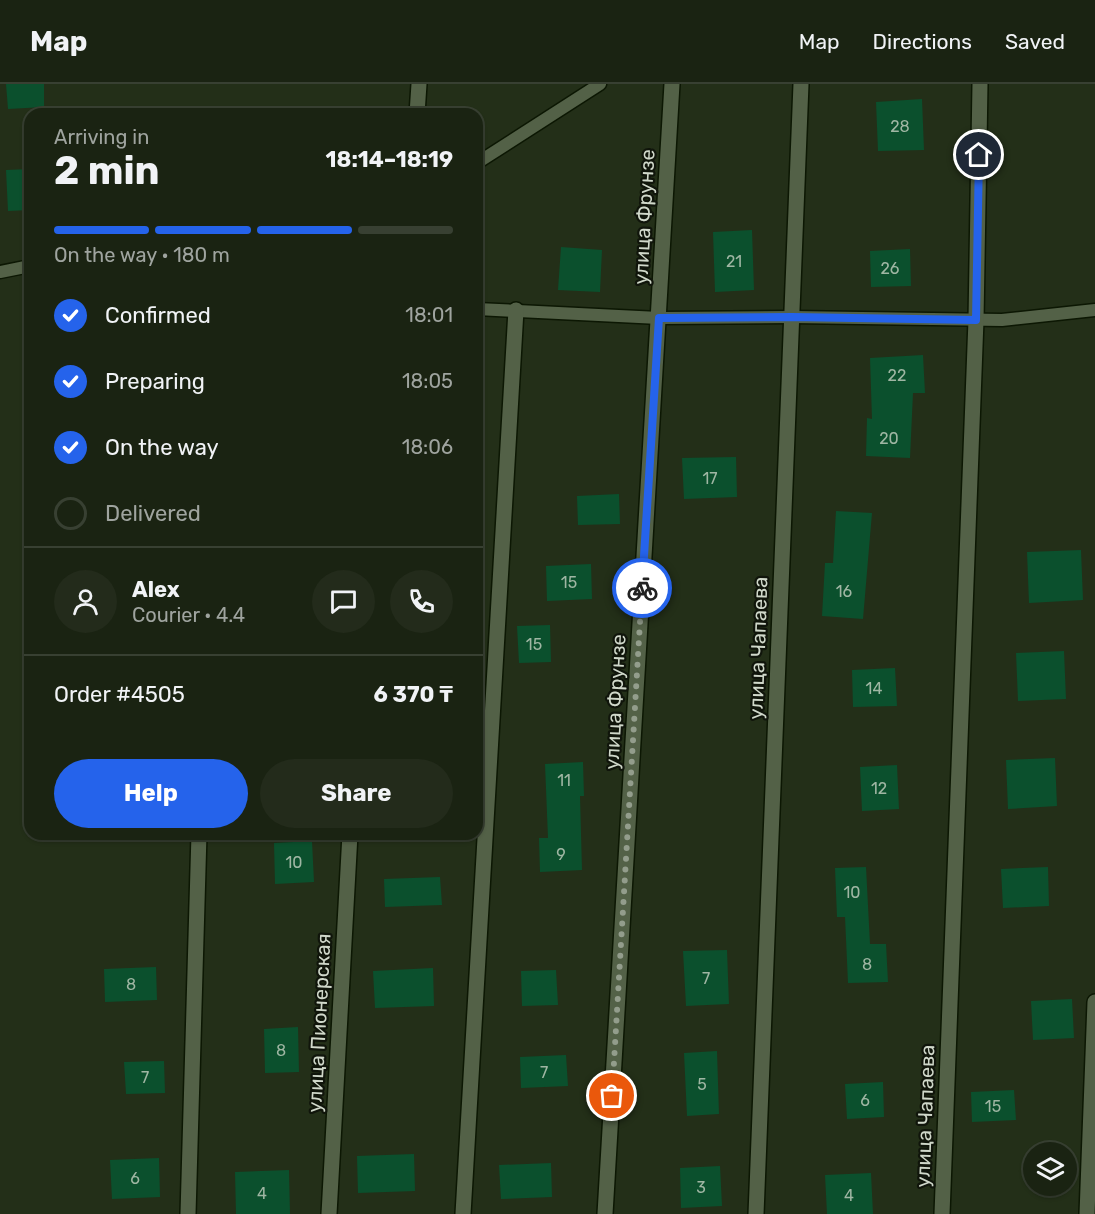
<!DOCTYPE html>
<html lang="en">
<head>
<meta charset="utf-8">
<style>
	:root { --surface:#1a2312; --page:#232b1b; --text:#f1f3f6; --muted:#9fa49f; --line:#384032; --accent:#2563eb }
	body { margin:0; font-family:Rubik,sans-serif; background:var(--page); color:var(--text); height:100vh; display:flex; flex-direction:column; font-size:22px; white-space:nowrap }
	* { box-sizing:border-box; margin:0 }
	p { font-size:20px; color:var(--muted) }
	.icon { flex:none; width:33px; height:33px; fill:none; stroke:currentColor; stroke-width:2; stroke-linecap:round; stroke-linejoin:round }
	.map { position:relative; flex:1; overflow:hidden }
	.panel { position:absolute; left:24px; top:24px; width:459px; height:732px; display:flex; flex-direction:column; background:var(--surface); border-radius:18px; box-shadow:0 2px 4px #0004,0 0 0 2px var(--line) }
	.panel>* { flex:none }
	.tools { position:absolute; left:1023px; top:1058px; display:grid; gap:12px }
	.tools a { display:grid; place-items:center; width:54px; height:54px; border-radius:50%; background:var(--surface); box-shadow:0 2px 4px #0004,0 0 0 2px var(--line); font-size:30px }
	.pin { position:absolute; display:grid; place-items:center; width:51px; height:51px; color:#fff; margin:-26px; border:3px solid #fff; border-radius:50%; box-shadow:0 2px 6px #0007 }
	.courier { position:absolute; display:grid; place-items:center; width:60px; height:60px; margin:-30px; border:4px solid #2563eb; border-radius:50%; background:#fff; color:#222; box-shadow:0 2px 8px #0007 }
	.headline em { font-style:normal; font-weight:700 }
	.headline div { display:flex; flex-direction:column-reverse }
	.headline { display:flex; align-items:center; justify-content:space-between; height:102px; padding:0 30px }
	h1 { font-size:39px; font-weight:700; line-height:45px }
	.bar { display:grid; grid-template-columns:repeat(4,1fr); gap:9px 6px; align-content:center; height:72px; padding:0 30px }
	.bar i { height:8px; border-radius:4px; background:var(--line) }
	.bar .active { background:var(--accent) }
	.bar p { grid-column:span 4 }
	.line { display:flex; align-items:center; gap:15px; padding:0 30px; border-top:2px solid var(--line) }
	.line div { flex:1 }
	.round { display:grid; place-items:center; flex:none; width:63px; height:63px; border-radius:32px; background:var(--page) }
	ol { padding:0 30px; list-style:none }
	li { display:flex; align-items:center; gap:18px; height:66px }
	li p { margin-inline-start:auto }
	li .icon { padding:6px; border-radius:50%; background:var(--accent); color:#fff; stroke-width:4 }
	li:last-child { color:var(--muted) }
	li i { width:33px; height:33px; border:3px solid var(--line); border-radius:50% }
	.cta { display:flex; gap:12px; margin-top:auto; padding:12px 30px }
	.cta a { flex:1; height:69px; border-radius:36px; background:var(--accent); color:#fff; font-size:24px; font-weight:700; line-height:69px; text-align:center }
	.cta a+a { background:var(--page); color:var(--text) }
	header { display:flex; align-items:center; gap:36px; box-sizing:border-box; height:84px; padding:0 30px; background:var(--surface); border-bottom:2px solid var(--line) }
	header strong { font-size:28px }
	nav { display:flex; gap:33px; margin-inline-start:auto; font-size:21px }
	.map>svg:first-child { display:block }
	.building { fill:#0b502d }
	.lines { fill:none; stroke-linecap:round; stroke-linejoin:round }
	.lane-casing { stroke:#0c1703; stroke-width:15 }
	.street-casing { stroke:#0c1703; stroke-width:18 }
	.lane { stroke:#536147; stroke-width:12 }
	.street { stroke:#536147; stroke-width:15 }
	.done { stroke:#939d8c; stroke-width:6; stroke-dasharray:0 10.8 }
	.route { stroke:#2563eb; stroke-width:8 }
	.labels { text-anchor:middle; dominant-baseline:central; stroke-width:4.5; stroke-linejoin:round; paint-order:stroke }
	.number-label { font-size:16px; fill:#9fb6a3 }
	.street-label { font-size:20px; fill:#d0d8ca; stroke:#10150b }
</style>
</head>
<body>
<header>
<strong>Map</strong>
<nav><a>Map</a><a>Directions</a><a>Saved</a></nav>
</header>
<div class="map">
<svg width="1095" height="1130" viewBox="0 0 1095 1130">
	<rect width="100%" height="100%" fill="#232f18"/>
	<path class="building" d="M 6,0 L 44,0 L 44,23 L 8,25 Z
		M 922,15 L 924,66 L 878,67 L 876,18 Z
		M 30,85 L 30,126 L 8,127 L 6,86 Z
		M 752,146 L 754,206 L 715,208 L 713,148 Z
		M 561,163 L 602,166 L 600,208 L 558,206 Z
		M 910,165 L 911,202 L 871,203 L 870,167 Z
		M 923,271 L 925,309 L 913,309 L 910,374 L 866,372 L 867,334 L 872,335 L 870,274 Z
		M 736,373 L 737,413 L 684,415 L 682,374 Z
		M 619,410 L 620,440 L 578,441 L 577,412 Z
		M 836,427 L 872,429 L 863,535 L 822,532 L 825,479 L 833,479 Z
		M 1081,466 L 1083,516 L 1029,519 L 1027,468 Z
		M 591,480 L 592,515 L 547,517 L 546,482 Z
		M 550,541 L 551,578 L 519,579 L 517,542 Z
		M 1064,567 L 1066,615 L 1018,617 L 1016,569 Z
		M 895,584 L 897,622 L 853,623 L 852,586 Z
		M 1055,674 L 1057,722 L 1008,725 L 1006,676 Z
		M 583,678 L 584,712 L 580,712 L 582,786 L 540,788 L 539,754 L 548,754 L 545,680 Z
		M 897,681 L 899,725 L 862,727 L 860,683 Z
		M 312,757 L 314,798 L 275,800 L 274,759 Z
		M 866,783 L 870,860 L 886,860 L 888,898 L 848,899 L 845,833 L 837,833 L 835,784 Z
		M 1048,783 L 1049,822 L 1003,824 L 1001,785 Z
		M 440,793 L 442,821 L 385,823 L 384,795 Z
		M 727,866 L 729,920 L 686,922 L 683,867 Z
		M 156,883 L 157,916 L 105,918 L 104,885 Z
		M 433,884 L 434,922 L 375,924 L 373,887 Z
		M 556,886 L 558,921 L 522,922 L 521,887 Z
		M 1072,915 L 1074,954 L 1033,956 L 1031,917 Z
		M 298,943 L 299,988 L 265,989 L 264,945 Z
		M 717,967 L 719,1030 L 687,1032 L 684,969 Z
		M 566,971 L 568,1002 L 521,1004 L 520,973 Z
		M 164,977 L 165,1009 L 126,1010 L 124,978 Z
		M 883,998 L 884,1033 L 847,1035 L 845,1000 Z
		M 1014,1006 L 1016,1036 L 972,1038 L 971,1008 Z
		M 414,1070 L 415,1107 L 358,1109 L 357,1072 Z
		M 159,1074 L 160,1113 L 112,1115 L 110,1076 Z
		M 551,1079 L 552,1113 L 501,1115 L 499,1081 Z
		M 720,1082 L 722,1122 L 681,1124 L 680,1084 Z
		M 289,1086 L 290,1130 L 236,1130 L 235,1088 Z
		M 871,1089 L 873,1130 L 827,1130 L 825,1091 Z"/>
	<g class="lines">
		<defs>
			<path id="lane" d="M 477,79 L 600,0
				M 0,188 L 30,182
				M 477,225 L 659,234 L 792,233 L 1002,236 L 1095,226"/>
			<path id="street" d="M 417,30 L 419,0
				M 188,1130 L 199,750
				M 329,1130 L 350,750
				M 463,1130 L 516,226
				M 605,1130 L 672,0
				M 756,1130 L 801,0
				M 942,1130 L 976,236 L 980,0
				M 1087,1130 L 1095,918"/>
		</defs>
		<use href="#lane" class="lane-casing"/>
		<use href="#street" class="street-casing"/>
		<use href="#lane" class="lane"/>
		<use href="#street" class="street"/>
	</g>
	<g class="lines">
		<path class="done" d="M 612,1012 L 642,504"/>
		<path class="route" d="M 642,504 L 659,234 L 792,233 L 976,236 L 979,71"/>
	</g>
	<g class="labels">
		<g class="number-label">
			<text x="900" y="42">28</text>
			<text x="734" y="177">21</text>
			<text x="890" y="184">26</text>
			<text x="897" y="291">22</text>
			<text x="889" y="354">20</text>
			<text x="710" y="394">17</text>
			<text x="569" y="498">15</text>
			<text x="844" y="507">16</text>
			<text x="534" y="560">15</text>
			<text x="874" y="604">14</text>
			<text x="564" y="696">11</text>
			<text x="879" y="704">12</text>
			<text x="561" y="770">9</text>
			<text x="294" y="778">10</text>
			<text x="852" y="808">10</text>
			<text x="867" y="880">8</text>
			<text x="706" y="894">7</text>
			<text x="131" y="900">8</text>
			<text x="281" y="966">8</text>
			<text x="544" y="988">7</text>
			<text x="145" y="993">7</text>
			<text x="702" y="1000">5</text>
			<text x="865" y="1016">6</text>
			<text x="993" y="1022">15</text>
			<text x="135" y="1094">6</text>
			<text x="701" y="1103">3</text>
			<text x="262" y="1109">4</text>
			<text x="849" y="1111">4</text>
		</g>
		<g class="street-label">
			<text transform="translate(644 133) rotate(-87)">улица Фрунзе</text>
			<text transform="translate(758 564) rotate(-88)">улица Чапаева</text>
			<text transform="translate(615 618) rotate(-87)">улица Фрунзе</text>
			<text transform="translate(319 939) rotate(-87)">улица Пионерская</text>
			<text transform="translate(925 1032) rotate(-88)">улица Чапаева</text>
		</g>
	</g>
</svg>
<div class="tools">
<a><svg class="icon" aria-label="layers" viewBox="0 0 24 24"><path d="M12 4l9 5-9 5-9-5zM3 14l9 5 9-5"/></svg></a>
</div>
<div class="pin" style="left:612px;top:1012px;background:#ea580c"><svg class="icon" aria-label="bag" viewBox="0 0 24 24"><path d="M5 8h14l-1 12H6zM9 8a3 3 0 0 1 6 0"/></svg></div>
<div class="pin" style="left:979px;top:71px;background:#1f2937"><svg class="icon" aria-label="home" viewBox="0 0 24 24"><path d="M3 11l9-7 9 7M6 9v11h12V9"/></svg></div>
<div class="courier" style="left:642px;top:504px"><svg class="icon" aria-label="bike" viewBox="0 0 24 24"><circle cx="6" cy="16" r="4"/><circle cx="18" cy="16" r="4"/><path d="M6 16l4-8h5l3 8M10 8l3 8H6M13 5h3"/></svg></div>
<section class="panel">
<div class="headline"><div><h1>2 min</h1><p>Arriving in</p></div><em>18:14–18:19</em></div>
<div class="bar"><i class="active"></i><i class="active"></i><i class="active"></i><i></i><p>On the way · 180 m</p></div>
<ol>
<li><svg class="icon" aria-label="check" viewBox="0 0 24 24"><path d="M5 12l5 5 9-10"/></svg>Confirmed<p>18:01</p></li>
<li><svg class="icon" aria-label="check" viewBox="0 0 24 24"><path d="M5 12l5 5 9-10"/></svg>Preparing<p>18:05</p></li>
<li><svg class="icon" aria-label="check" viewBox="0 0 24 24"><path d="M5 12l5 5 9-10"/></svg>On the way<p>18:06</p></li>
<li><i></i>Delivered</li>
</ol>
<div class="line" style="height:108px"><a class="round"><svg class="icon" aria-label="person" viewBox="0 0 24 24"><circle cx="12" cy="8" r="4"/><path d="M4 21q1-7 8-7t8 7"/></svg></a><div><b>Alex</b><p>Courier · 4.4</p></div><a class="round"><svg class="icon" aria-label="chat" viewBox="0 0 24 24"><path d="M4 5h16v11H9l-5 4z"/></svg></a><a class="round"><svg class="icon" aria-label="phone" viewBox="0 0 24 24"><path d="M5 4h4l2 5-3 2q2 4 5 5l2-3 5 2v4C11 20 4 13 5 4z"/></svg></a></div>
<div class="line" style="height:78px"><div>Order #4505</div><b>6 370 ₸</b></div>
<div class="cta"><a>Help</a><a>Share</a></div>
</section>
</div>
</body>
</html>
